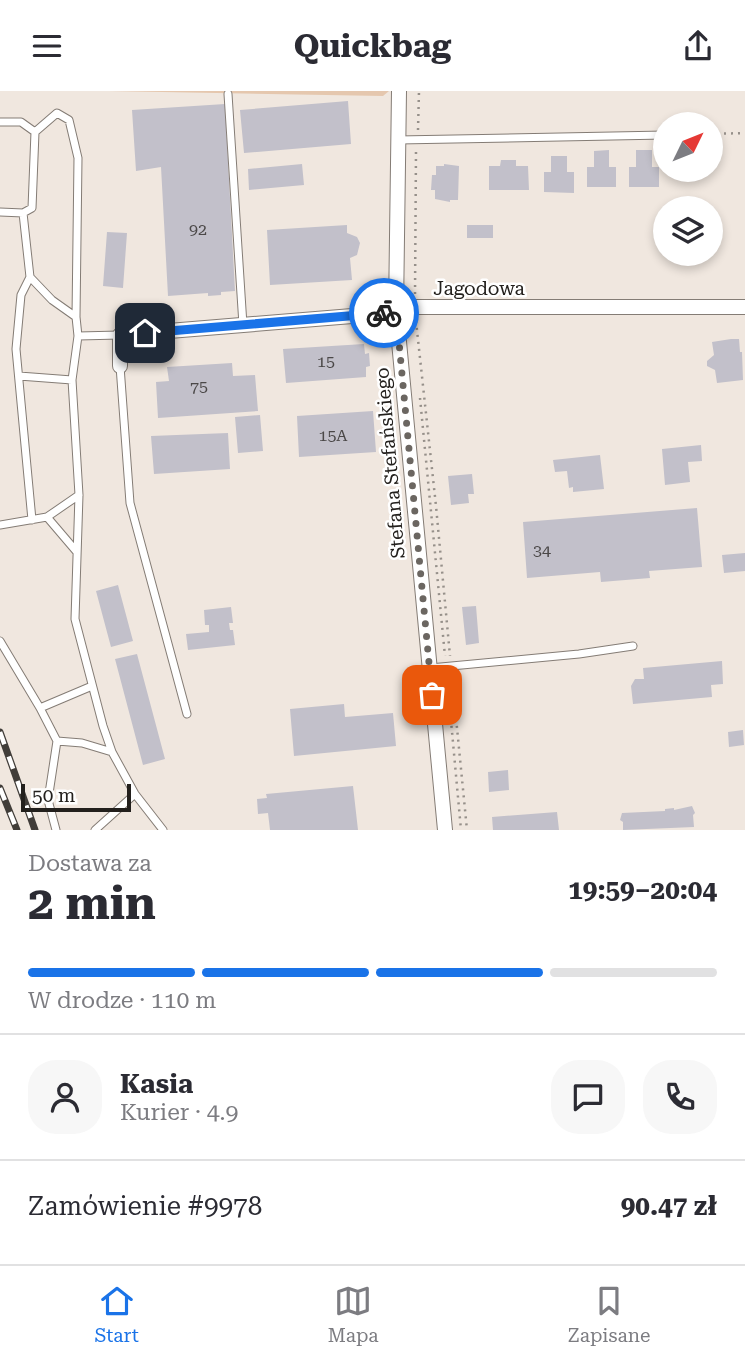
<!DOCTYPE html>
<html lang="pl">
<head>
<meta charset="utf-8">
<style>
	:root { --surface:#fff; --page:#f7f7f7; --text:#2b2b33; --muted:#7c7c81; --line:#e1e1e2; --accent:#1a73e8 }
	body { margin:0; font-family:"Roboto Serif",serif; background:var(--page); color:var(--text); height:100vh; display:flex; flex-direction:column; font-size:26px; white-space:nowrap }
	* { box-sizing:border-box; margin:0 }
	p { font-size:23px; color:var(--muted) }
	.icon { flex:none; width:38px; height:38px; fill:none; stroke:currentColor; stroke-width:2; stroke-linecap:round; stroke-linejoin:round }
	.map { position:relative; height:739px; overflow:hidden }
	.details { display:flex; flex-direction:column; background:var(--surface); flex:1 }
	.details>* { flex:none }
	.needle { width:46px; rotate:47deg }
	.tools { position:absolute; left:653px; top:21px; display:grid; gap:14px }
	.tools a { display:grid; place-items:center; width:70px; height:70px; border-radius:50%; background:var(--surface); box-shadow:0 4px 10px #0003; font-size:35px }
	.scale { position:absolute; left:21px; bottom:18px; width:110px; box-sizing:border-box; padding-left:7px; border:4px solid #23201d; border-top:0; font-size:19px; line-height:24px; white-space:nowrap; color:#23201d; -webkit-text-stroke:5px #fff; paint-order:stroke }
	.pin { position:absolute; display:grid; place-items:center; width:60px; height:60px; color:#fff; margin:-30px; border-radius:14px; box-shadow:0 4px 10px #0006 }
	.courier { position:absolute; display:grid; place-items:center; width:70px; height:70px; margin:-35px; border:5px solid #1a73e8; border-radius:50%; background:#fff; color:#222; box-shadow:0 2px 9px #0007 }
	.summary em { font-style:normal; font-weight:700 }
	.summary div { display:flex; flex-direction:column-reverse }
	.summary { display:flex; align-items:center; justify-content:space-between; height:119px; padding:0 28px }
	h1 { font-size:46px; font-weight:700; line-height:52px }
	.bar { display:grid; grid-template-columns:repeat(4,1fr); gap:10px 7px; align-content:center; height:84px; padding:0 28px }
	.bar i { height:9px; border-radius:5px; background:var(--line) }
	.bar .active { background:var(--accent) }
	.bar p { grid-column:span 4 }
	.line { display:flex; align-items:center; gap:18px; padding:0 28px; border-top:2px solid var(--line) }
	.line div { flex:1 }
	.round { display:grid; place-items:center; flex:none; width:74px; height:74px; border-radius:28px; background:var(--page) }
	header { display:flex; justify-content:space-between; align-items:center; height:91px; padding:0 28px; background:var(--surface); font-size:32px; font-weight:700 }
	.tab-bar { display:flex; justify-content:space-around; align-items:center; height:98px; border-top:2px solid var(--line); background:var(--surface); font-size:19px; color:var(--muted) }
	.tab-bar a { display:grid; justify-items:center; gap:4px }
	.tab-bar .active { color:var(--accent) }
	.map>svg:first-child { display:block }
	.green { fill:#e5c7ae }
	.building { fill:#c2c0ca }
	.lines { fill:none; stroke-linecap:round; stroke-linejoin:round }
	.lane-casing { stroke:#847c75; stroke-width:9 }
	.street-casing { stroke:#847c75; stroke-width:16 }
	.path { stroke:#96908a; stroke-width:2.5; stroke-dasharray:2 5; stroke-linecap:butt }
	.lane { stroke:#fff; stroke-width:7 }
	.street { stroke:#fff; stroke-width:14 }
	.rail-casing { stroke:#413d39; stroke-width:7 }
	.rail { stroke:#fff; stroke-width:4.5; stroke-dasharray:13; stroke-linecap:butt }
	.done { stroke:#6b6661; stroke-width:7; stroke-dasharray:0 12.6 }
	.route { stroke:#1a73e8; stroke-width:9 }
	.labels { text-anchor:middle; dominant-baseline:central; stroke-width:5; stroke-linejoin:round; paint-order:stroke }
	.number-label { font-size:16px; fill:#4b4848 }
	.street-label { font-size:19px; fill:#23201d; stroke:#fff }
</style>
</head>
<body>
<header><svg class="icon" aria-label="menu" viewBox="0 0 24 24"><path d="M4 6h16M4 12h16M4 18h16"/></svg>Quickbag<svg class="icon" aria-label="share" viewBox="0 0 24 24"><path d="M12 15V3M7 8l5-5 5 5M5 13v7h14v-7"/></svg></header>
<div class="map">
<svg width="745" height="739" viewBox="0 0 745 739">
	<rect width="100%" height="100%" fill="#f0e7df"/>
	<path class="green" d="M 109,0 L 389,0 L 383,5 Z"/>
	<path class="building" d="M 348,10 L 351,53 L 244,62 L 240,19 Z
		M 225,13 L 235,200 L 221,201 L 221,204 L 208,205 L 208,202 L 168,205 L 161,76 L 136,80 L 132,19 Z
		M 609,59 L 609,76 L 616,76 L 616,96 L 587,96 L 587,76 L 594,76 L 594,60 Z
		M 636,59 L 652,59 L 652,76 L 659,76 L 659,96 L 629,96 L 629,76 L 636,76 Z
		M 551,65 L 567,65 L 567,81 L 574,81 L 574,102 L 544,101 L 544,81 L 551,81 Z
		M 501,69 L 516,69 L 516,75 L 528,75 L 529,99 L 489,99 L 489,75 L 500,75 Z
		M 302,73 L 304,94 L 249,99 L 248,78 Z
		M 444,73 L 459,75 L 458,109 L 450,109 L 450,111 L 435,108 L 435,99 L 431,99 L 432,84 L 436,84 L 436,75 L 444,75 Z
		M 347,134 L 347,142 L 357,146 L 360,152 L 357,164 L 350,167 L 352,189 L 270,194 L 267,139 Z
		M 467,134 L 493,134 L 493,147 L 467,147 Z
		M 107,141 L 127,142 L 123,197 L 103,195 Z
		M 731,248 L 739,248 L 740,261 L 742,261 L 743,289 L 717,292 L 715,279 L 707,275 L 707,270 L 714,264 L 712,251 Z
		M 364,253 L 365,263 L 369,262 L 370,275 L 366,276 L 366,286 L 286,292 L 283,258 Z
		M 232,272 L 233,285 L 255,284 L 258,320 L 158,327 L 156,291 L 169,290 L 167,276 Z
		M 373,320 L 376,361 L 299,366 L 297,325 Z
		M 260,324 L 263,360 L 238,362 L 235,326 Z
		M 228,342 L 230,378 L 154,383 L 151,345 Z
		M 701,354 L 702,370 L 688,371 L 690,391 L 665,394 L 662,358 Z
		M 600,364 L 604,398 L 573,401 L 573,396 L 569,397 L 567,380 L 555,381 L 553,369 Z
		M 472,383 L 474,403 L 468,403 L 469,412 L 451,414 L 448,385 Z
		M 697,417 L 702,476 L 649,480 L 650,487 L 601,491 L 600,481 L 527,487 L 523,431 Z
		M 745,462 L 745,480 L 724,482 L 722,464 Z
		M 118,494 L 133,550 L 111,556 L 96,500 Z
		M 476,515 L 479,552 L 466,554 L 462,516 Z
		M 231,516 L 233,532 L 229,532 L 230,539 L 233,539 L 235,554 L 188,559 L 186,543 L 209,541 L 209,534 L 205,534 L 204,519 Z
		M 137,563 L 165,668 L 143,674 L 115,568 Z
		M 722,570 L 723,593 L 711,594 L 712,606 L 633,613 L 631,595 L 635,588 L 644,588 L 643,577 Z
		M 344,613 L 345,626 L 393,622 L 396,655 L 294,665 L 290,618 Z
		M 743,639 L 744,654 L 729,656 L 728,641 Z
		M 508,679 L 509,699 L 489,701 L 488,681 Z
		M 353,695 L 358,739 L 270,739 L 268,722 L 258,723 L 257,708 L 267,707 L 266,703 Z
		M 692,715 L 695,722 L 693,724 L 694,736 L 623,739 L 623,731 L 620,729 L 622,722 L 665,720 L 665,718 L 674,717 L 674,719 Z
		M 557,721 L 559,739 L 493,739 L 492,726 Z"/>
	<g class="lines">
		<defs>
			<path id="lane" d="M 228,3 L 243,234
				M 0,31 L 21,31 L 35,41
				M 398,49 L 665,44
				M 0,121 L 23,122 L 30,186 L 52,209 L 76,226 L 78,245 L 72,289 L 79,404 L 75,528 L 103,635 L 112,661 L 135,703 L 163,739
				M 23,122 L 32,117 L 35,41 L 57,22 L 69,29 L 78,67 L 76,226
				M 30,186 L 21,204 L 16,258 L 32,429
				M 78,245 L 120,244
				M 120,275 L 130,412 L 187,623
				M 19,285 L 72,289
				M 47,426 L 76,460
				M 0,434 L 47,426 L 79,404
				M 0,550 L 40,617 L 92,595
				M 430,577 L 579,563 L 633,555
				M 40,617 L 57,650 L 82,652 L 112,661
				M 56,739 L 48,709 L 57,650
				M 95,739 L 135,703"/>
			<path id="street" d="M 399,0 L 396,219 L 445,739
				M 120,275 L 120,244 L 389,222 L 402,216 L 745,216"/>
		</defs>
		<use href="#lane" class="lane-casing"/>
		<use href="#street" class="street-casing"/>
		<path class="path" d="M 418,39 L 419,0
			M 710,43 L 745,42
			M 415,203 L 416,59
			M 416,230 L 436,415 L 450,565
			M 420,307 L 445,565
			M 447,586 L 461,739
			M 452,586 L 467,739"/>
		<use href="#lane" class="lane"/>
		<use href="#street" class="street"/>
		<defs>
			<path id="rail" d="M 0,641 L 35,739
				M 0,697 L 17,739"/>
		</defs>
		<use href="#rail" class="rail-casing"/>
		<use href="#rail" class="rail"/>
	</g>
	<g class="lines">
		<path class="done" d="M 384,222 L 396,219 L 432,604"/>
		<path class="route" d="M 145,242 L 384,222"/>
	</g>
	<g class="labels">
		<g class="number-label">
			<text x="198" y="138">92</text>
			<text x="326" y="270">15</text>
			<text x="199" y="295">75</text>
			<text x="333" y="344">15A</text>
			<text x="542" y="459">34</text>
		</g>
		<g class="street-label">
			<text x="479" y="197">Jagodowa</text>
			<text transform="translate(390 372) rotate(-95)">Stefana Stefańskiego</text>
		</g>
	</g>
</svg>
<div class="tools">
<a><svg class="needle" viewBox="-14 -14 28 28"><path d="M0-13l5 13h-10z" fill="#e53935"/><path d="M0 13l5-13h-10z" fill="#7c7c81"/></svg></a>
<a><svg class="icon" aria-label="layers" viewBox="0 0 24 24"><path d="M12 4l9 5-9 5-9-5zM3 14l9 5 9-5"/></svg></a>
</div>
<div class="scale">50 m</div>
<div class="pin" style="left:432px;top:604px;background:#ea580c"><svg class="icon" aria-label="bag" viewBox="0 0 24 24"><path d="M5 8h14l-1 12H6zM9 8a3 3 0 0 1 6 0"/></svg></div>
<div class="pin" style="left:145px;top:242px;background:#1f2937"><svg class="icon" aria-label="home" viewBox="0 0 24 24"><path d="M3 11l9-7 9 7M6 9v11h12V9"/></svg></div>
<div class="courier" style="left:384px;top:222px"><svg class="icon" aria-label="bike" viewBox="0 0 24 24"><circle cx="6" cy="16" r="4"/><circle cx="18" cy="16" r="4"/><path d="M6 16l4-8h5l3 8M10 8l3 8H6M13 5h3"/></svg></div>
</div>
<section class="details">
<div class="summary"><div><h1>2 min</h1><p>Dostawa za</p></div><em>19:59–20:04</em></div>
<div class="bar"><i class="active"></i><i class="active"></i><i class="active"></i><i></i><p>W drodze · 110 m</p></div>
<div class="line" style="height:126px"><a class="round"><svg class="icon" aria-label="person" viewBox="0 0 24 24"><circle cx="12" cy="8" r="4"/><path d="M4 21q1-7 8-7t8 7"/></svg></a><div><b>Kasia</b><p>Kurier · 4.9</p></div><a class="round"><svg class="icon" aria-label="chat" viewBox="0 0 24 24"><path d="M4 5h16v11H9l-5 4z"/></svg></a><a class="round"><svg class="icon" aria-label="phone" viewBox="0 0 24 24"><path d="M5 4h4l2 5-3 2q2 4 5 5l2-3 5 2v4C11 20 4 13 5 4z"/></svg></a></div>
<div class="line" style="height:91px"><div>Zamówienie #9978</div><b>90.47 zł</b></div>
</section>
<nav class="tab-bar">
<a class="active"><svg class="icon" aria-label="home" viewBox="0 0 24 24"><path d="M3 11l9-7 9 7M6 9v11h12V9"/></svg>Start</a>
<a><svg class="icon" aria-label="map" viewBox="0 0 24 24"><path d="M3 6l6-2 6 2 6-2v14l-6 2-6-2-6 2zM9 4v14M15 6v14"/></svg>Mapa</a>
<a><svg class="icon" aria-label="saved" viewBox="0 0 24 24"><path d="M7 4h10v16l-5-4-5 4z"/></svg>Zapisane</a>
</nav>
</body>
</html>
